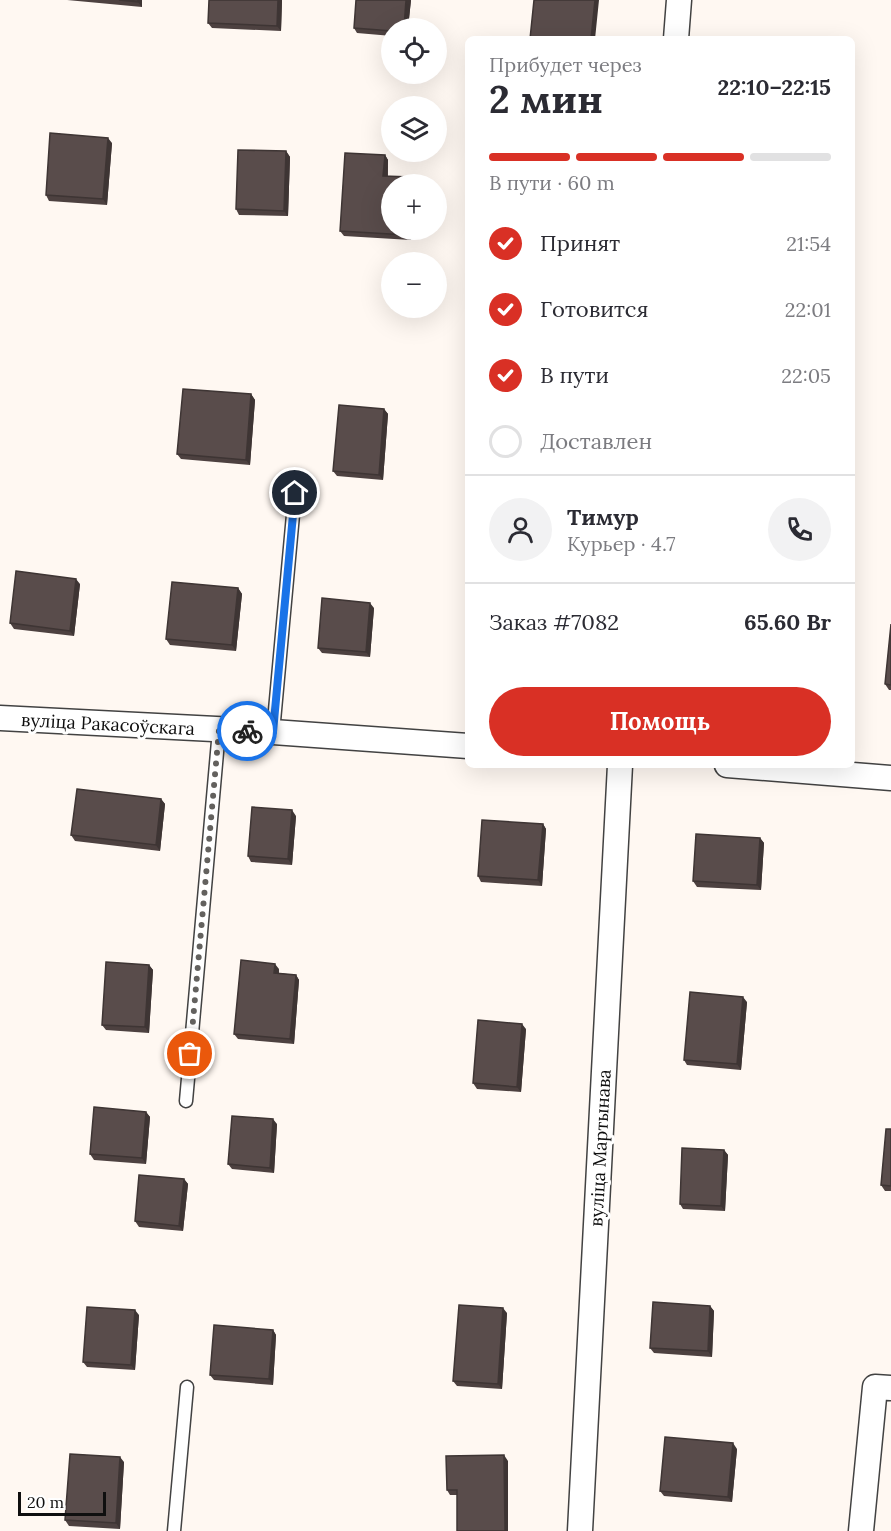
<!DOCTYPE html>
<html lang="ru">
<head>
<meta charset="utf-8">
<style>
	:root { --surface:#fff; --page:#f2f2f3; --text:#2b2b33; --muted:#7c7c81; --line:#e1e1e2; --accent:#d93025 }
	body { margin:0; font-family:Lora,serif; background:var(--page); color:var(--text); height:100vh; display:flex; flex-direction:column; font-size:22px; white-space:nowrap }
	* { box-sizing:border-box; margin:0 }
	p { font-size:20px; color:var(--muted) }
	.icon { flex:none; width:33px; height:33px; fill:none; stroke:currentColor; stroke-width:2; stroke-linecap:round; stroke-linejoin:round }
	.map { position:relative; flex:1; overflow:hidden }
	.details { position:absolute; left:465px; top:36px; width:390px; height:732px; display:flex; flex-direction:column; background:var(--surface); border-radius:9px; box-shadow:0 6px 24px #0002 }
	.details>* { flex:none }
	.fabs { position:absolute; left:381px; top:18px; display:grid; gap:12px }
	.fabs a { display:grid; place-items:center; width:66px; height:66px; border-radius:50%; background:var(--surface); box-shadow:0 6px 24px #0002; font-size:30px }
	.scale { position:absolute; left:18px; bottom:15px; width:88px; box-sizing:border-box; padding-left:6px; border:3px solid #0f0f0f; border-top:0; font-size:16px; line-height:21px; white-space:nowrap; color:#0f0f0f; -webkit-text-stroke:4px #fff; paint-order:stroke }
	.pin { position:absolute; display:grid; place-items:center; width:51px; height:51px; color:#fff; margin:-26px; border:3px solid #fff; border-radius:50%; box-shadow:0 2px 6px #0007 }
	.courier { position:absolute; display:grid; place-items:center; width:60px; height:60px; margin:-30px; border:4px solid #1a73e8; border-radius:50%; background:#fff; color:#222; box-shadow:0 2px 8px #0007 }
	.summary em { font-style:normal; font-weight:700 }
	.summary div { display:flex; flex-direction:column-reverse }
	.summary { display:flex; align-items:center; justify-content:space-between; height:102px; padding:0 24px }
	h1 { font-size:39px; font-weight:700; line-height:45px }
	.bar { display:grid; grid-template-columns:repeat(4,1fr); gap:9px 6px; align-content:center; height:72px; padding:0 24px }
	.bar i { height:8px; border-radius:4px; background:var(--line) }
	.bar .active { background:var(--accent) }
	.bar p { grid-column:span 4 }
	.line { display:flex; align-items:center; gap:15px; padding:0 24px; border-top:2px solid var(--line) }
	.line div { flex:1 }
	.round { display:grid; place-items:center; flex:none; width:63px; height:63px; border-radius:32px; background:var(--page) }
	ol { padding:0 24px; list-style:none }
	li { display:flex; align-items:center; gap:18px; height:66px }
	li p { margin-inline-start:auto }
	li .icon { padding:6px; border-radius:50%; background:var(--accent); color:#fff; stroke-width:4 }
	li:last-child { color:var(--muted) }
	li i { width:33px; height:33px; border:3px solid var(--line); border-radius:50% }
	.cta { display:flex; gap:12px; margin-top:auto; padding:12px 24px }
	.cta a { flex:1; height:69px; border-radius:36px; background:var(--accent); color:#fff; font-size:24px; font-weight:700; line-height:69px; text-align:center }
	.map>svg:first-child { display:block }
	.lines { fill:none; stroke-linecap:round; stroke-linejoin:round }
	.lane-casing { stroke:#424242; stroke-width:15 }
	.street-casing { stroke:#424242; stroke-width:27 }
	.lane { stroke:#fff; stroke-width:12 }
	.street { stroke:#fff; stroke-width:24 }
	.wall { fill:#4d4140 }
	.shaded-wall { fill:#3e3534 }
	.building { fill:#594c4b; stroke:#3e3534; stroke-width:1.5 }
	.done { stroke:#63615e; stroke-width:6; stroke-dasharray:0 10.8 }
	.route { stroke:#1a73e8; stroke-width:8 }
	.labels { text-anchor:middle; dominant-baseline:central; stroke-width:6; stroke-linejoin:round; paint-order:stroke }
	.street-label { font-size:18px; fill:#0f0f0f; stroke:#fff }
</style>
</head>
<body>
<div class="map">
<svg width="891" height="1531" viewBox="0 0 891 1531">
	<rect width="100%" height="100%" fill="#fff8f2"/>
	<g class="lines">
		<defs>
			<path id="lane" d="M 273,732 L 295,493
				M 186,1101 L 219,730
				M 174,1531 L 187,1387"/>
			<path id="street" d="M 676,39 L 679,0
				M 0,718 L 273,732 L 468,746
				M 727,765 L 891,778
				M 580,1531 L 620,765
				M 861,1531 L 875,1387 L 891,1388"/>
		</defs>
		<use href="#lane" class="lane-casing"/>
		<use href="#street" class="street-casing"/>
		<use href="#lane" class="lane"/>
		<use href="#street" class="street"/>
	</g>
	<path class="wall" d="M 67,0 L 142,0 L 142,7 Z
		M 282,0 L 281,31 L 212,28 L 208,23 Z
		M 411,0 L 408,28 L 392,28 L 392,36 L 357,33 L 354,28 Z
		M 112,143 L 107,205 L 49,201 L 46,195 Z
		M 286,151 L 290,157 L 288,216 L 239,215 L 236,209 Z
		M 385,155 L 388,160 L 388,176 L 411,177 L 414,182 L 392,230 L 412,230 L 411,240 L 344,236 L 340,231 Z
		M 251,394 L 255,400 L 250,465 L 181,459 L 177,454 Z
		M 384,409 L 388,414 L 383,480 L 337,476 L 333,471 Z
		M 80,584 L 74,636 L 14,629 L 10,623 Z
		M 238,588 L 242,594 L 236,651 L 170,645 L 166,639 Z
		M 374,608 L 370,657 L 322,653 L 318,648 Z
		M 891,624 L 891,690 L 889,690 L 885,684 Z
		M 161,799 L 165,804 L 160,851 L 75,841 L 71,835 Z
		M 296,816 L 292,865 L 251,862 L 248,856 Z
		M 543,824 L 546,829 L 542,886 L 481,882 L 478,876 Z
		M 760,838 L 764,843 L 761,890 L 697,887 L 693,881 Z
		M 149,965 L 153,970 L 149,1033 L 106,1030 L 102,1025 Z
		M 279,969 L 279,973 L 296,975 L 299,980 L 294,1044 L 238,1039 L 234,1034 Z
		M 747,1002 L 741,1070 L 687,1065 L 684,1060 Z
		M 526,1029 L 521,1092 L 477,1089 L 473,1083 Z
		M 146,1112 L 150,1117 L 146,1164 L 94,1160 L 90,1154 Z
		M 277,1124 L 274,1173 L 232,1169 L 228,1164 Z
		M 891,1129 L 891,1191 L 885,1191 L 881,1185 Z
		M 724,1150 L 728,1155 L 725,1211 L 683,1209 L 680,1204 Z
		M 184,1179 L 188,1184 L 183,1231 L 139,1227 L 135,1221 Z
		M 710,1306 L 714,1311 L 712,1357 L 654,1353 L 650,1348 Z
		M 507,1313 L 502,1389 L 457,1386 L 453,1381 Z
		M 139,1315 L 135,1370 L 87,1367 L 83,1362 Z
		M 273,1330 L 276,1335 L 273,1385 L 214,1380 L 210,1375 Z
		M 737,1449 L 732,1502 L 664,1496 L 660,1491 Z
		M 508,1461 L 457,1495 L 450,1495 L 447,1490 Z
		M 124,1462 L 120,1529 L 69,1526 L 65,1520 Z"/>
	<path class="shaded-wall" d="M 138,0 L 142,0 L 142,7 L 138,2 Z
		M 278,0 L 282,0 L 281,31 L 277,26 Z
		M 406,0 L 411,0 L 408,28 L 404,28 Z
		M 595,0 L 599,0 L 595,39 L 591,39 Z
		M 108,138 L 112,143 L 107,205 L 103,199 Z
		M 286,151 L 290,157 L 288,216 L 284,211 Z
		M 385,155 L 388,160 L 387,181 L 383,176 Z
		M 411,177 L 414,182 L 414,184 L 410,184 Z
		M 407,230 L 412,230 L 411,240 L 407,235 Z
		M 251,394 L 255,400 L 250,465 L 246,460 Z
		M 384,409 L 388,414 L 383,480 L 379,475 Z
		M 76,579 L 80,584 L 74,636 L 70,631 Z
		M 238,588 L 242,594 L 236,651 L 232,645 Z
		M 370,603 L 374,608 L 370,657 L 366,652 Z
		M 161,799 L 165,804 L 160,851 L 156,845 Z
		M 292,810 L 296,816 L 292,865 L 288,859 Z
		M 543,824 L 546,829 L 542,886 L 538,880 Z
		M 760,838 L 764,843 L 761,890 L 757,885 Z
		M 275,964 L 279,969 L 278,978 L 274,973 Z
		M 149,965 L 153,970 L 149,1033 L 145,1027 Z
		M 296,975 L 299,980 L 294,1044 L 290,1039 Z
		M 743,997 L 747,1002 L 741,1070 L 737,1064 Z
		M 522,1024 L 526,1029 L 521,1092 L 517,1087 Z
		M 146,1112 L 150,1117 L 146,1164 L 142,1158 Z
		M 273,1119 L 277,1124 L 274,1173 L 270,1168 Z
		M 724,1150 L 728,1155 L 725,1211 L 721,1206 Z
		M 184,1179 L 188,1184 L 183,1231 L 179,1226 Z
		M 710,1306 L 714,1311 L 712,1357 L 708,1351 Z
		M 503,1308 L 507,1313 L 502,1389 L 498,1384 Z
		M 135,1310 L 139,1315 L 135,1370 L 131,1365 Z
		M 273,1330 L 276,1335 L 273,1385 L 269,1379 Z
		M 733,1443 L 737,1449 L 732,1502 L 728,1497 Z
		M 504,1455 L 508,1461 L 508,1531 L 505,1531 Z
		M 120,1457 L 124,1462 L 120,1529 L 116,1523 Z"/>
	<path class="building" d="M 119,0 L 138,0 L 138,2 Z
		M 209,0 L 278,0 L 277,26 L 208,23 Z
		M 356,0 L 406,0 L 404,28 L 392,28 L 392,31 L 354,28 Z
		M 534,0 L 595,0 L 591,39 L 530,39 Z
		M 50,133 L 108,138 L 103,199 L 46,195 Z
		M 238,150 L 286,151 L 284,211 L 236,209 Z
		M 345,153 L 385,155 L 383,176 L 411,177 L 410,184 L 392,184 L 392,230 L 407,230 L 407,235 L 340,231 Z
		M 183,389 L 251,394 L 246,460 L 177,454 Z
		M 339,405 L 384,409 L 379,475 L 333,471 Z
		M 16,571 L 76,579 L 70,631 L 10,623 Z
		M 172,582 L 238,588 L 232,645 L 166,639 Z
		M 322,598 L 370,603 L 366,652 L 318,648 Z
		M 891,624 L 891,685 L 885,684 Z
		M 77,789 L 161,799 L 156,845 L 71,835 Z
		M 252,807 L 292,810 L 288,859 L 248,856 Z
		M 482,820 L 543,824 L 538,880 L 478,876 Z
		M 696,834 L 760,838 L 757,885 L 693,881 Z
		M 241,960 L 275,964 L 274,973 L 296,975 L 290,1039 L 234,1034 Z
		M 106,962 L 149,965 L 145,1027 L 102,1025 Z
		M 690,992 L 743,997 L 737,1064 L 684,1060 Z
		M 478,1020 L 522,1024 L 517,1087 L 473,1083 Z
		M 94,1107 L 146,1112 L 142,1158 L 90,1154 Z
		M 232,1116 L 273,1119 L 270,1168 L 228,1164 Z
		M 886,1129 L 891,1129 L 891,1186 L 881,1185 Z
		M 682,1148 L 724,1150 L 721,1206 L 680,1204 Z
		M 139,1175 L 184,1179 L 179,1226 L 135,1221 Z
		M 653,1302 L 710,1306 L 708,1351 L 650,1348 Z
		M 459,1305 L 503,1308 L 498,1384 L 453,1381 Z
		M 87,1307 L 135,1310 L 131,1365 L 83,1362 Z
		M 214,1325 L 273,1330 L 269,1379 L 210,1375 Z
		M 665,1437 L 733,1443 L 728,1497 L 660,1491 Z
		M 70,1454 L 120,1457 L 116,1523 L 65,1520 Z
		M 504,1455 L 505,1531 L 457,1531 L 457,1490 L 447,1490 L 446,1456 Z"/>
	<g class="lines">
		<path class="done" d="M 190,1054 L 219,730 L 247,731"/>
		<path class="route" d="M 247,731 L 273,732 L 295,493"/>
	</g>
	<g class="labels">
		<g class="street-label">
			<text transform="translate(108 724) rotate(3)">вуліца Ракасоўскага</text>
			<text transform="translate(600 1148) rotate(-87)">вуліца Мартынава</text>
		</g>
	</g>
</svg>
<div class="fabs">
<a><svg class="icon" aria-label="locate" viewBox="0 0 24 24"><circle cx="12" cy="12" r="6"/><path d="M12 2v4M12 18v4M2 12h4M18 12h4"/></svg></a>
<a><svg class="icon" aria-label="layers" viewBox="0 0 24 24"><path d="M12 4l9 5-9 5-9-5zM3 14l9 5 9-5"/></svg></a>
<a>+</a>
<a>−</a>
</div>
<div class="scale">20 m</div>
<div class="pin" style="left:190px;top:1054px;background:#ea580c"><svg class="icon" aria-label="bag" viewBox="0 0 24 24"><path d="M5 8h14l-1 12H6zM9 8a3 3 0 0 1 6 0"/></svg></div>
<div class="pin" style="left:295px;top:493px;background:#1f2937"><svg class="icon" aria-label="home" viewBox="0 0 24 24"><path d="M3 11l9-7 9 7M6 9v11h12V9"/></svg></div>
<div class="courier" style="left:247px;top:731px"><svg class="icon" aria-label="bike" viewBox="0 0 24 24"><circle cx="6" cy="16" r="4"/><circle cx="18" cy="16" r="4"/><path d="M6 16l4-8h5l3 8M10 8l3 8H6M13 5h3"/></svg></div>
<section class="details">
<div class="summary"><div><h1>2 мин</h1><p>Прибудет через</p></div><em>22:10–22:15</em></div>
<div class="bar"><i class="active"></i><i class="active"></i><i class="active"></i><i></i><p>В пути · 60 m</p></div>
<ol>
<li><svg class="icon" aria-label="check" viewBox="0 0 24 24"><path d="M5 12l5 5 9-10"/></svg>Принят<p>21:54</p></li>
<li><svg class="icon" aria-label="check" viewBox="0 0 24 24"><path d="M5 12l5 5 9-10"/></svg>Готовится<p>22:01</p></li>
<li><svg class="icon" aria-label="check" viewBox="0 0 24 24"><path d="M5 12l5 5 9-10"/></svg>В пути<p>22:05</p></li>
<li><i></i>Доставлен</li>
</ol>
<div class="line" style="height:108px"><a class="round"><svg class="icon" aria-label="person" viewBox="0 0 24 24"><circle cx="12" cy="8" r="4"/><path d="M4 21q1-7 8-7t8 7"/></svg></a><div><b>Тимур</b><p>Курьер · 4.7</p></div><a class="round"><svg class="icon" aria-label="phone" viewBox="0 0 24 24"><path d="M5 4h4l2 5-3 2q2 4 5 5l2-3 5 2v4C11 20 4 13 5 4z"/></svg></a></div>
<div class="line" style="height:78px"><div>Заказ #7082</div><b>65.60 Br</b></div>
<div class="cta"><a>Помощь</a></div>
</section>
</div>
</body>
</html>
